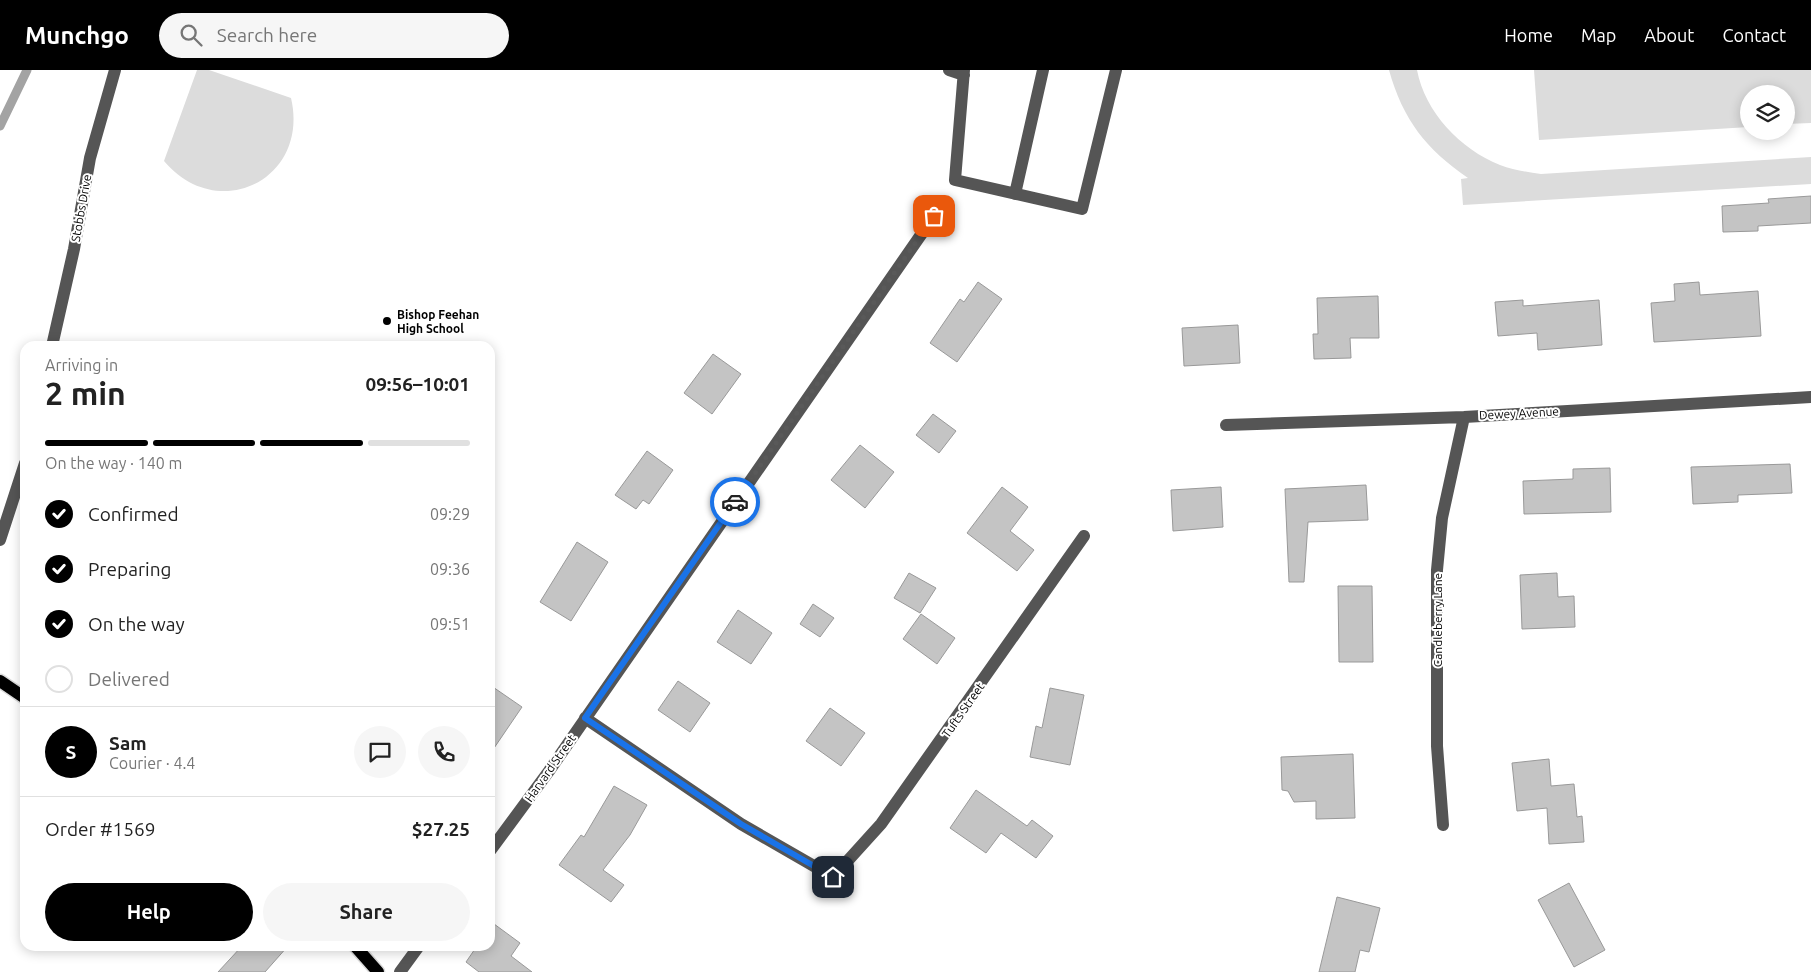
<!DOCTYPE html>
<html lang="en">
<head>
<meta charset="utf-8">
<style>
	:root { --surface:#fff; --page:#f6f6f6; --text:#222; --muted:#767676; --line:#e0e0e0; --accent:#000 }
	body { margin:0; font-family:Ubuntu,sans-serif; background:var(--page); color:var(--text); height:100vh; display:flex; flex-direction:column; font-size:19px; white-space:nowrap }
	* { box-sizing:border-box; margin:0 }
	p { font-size:16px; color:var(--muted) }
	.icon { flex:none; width:28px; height:28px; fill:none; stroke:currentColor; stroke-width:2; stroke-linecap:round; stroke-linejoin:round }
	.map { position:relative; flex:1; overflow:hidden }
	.sheet { position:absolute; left:20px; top:271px; width:475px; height:610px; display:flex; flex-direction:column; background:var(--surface); border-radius:15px; box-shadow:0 2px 12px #0003 }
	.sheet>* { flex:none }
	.buttons { position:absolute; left:1740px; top:15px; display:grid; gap:10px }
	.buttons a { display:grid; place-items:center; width:55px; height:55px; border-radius:50%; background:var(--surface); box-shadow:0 2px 12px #0003; font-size:25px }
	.pin { position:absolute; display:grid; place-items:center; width:42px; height:42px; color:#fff; margin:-21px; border-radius:10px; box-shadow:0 2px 8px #0006 }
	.courier { position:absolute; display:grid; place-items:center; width:50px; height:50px; margin:-25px; border:4px solid #1a73e8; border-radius:50%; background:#fff; color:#222; box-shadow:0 1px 6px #0007 }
	.headline em { font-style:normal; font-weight:700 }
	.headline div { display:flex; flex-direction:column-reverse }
	.headline { display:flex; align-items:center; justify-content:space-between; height:85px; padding:0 25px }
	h1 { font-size:32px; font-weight:700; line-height:38px }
	.bar { display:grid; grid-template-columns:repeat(4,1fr); gap:8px 5px; align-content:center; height:60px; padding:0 25px }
	.bar i { height:6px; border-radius:4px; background:var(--line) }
	.bar .current { background:var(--accent) }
	.bar p { grid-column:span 4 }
	.line { display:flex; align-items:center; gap:12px; padding:0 25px; border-top:1px solid var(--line) }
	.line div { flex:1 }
	.round { display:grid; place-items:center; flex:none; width:52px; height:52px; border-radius:26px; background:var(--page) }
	ol { padding:0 25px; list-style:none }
	li { display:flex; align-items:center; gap:15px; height:55px }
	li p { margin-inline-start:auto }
	li .icon { padding:5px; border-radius:50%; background:var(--accent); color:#fff; stroke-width:4 }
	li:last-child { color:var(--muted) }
	li i { width:28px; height:28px; border:2px solid var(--line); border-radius:50% }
	.button { display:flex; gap:10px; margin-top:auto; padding:10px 25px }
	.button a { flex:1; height:58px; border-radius:30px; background:var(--accent); color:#fff; font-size:20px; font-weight:700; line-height:58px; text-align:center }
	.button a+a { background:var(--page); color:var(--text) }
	header { display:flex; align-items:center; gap:30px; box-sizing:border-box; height:70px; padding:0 25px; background:var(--accent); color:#fff }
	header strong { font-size:24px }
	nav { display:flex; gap:28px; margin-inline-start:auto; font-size:18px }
	.search { width:350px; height:45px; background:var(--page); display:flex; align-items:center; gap:12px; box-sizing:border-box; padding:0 18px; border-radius:28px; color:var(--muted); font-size:19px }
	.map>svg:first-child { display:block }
	.green { fill:#dcdcdc }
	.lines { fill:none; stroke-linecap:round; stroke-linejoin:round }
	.stream { stroke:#a3a3a3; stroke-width:9 }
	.building { fill:#c4c4c4; stroke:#999 }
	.major-casing { stroke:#dbdbdb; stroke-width:15 }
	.minor { stroke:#555; stroke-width:12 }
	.major { stroke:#000; stroke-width:12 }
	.done { stroke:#595959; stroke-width:5; stroke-dasharray:0 9 }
	.route { stroke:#1a73e8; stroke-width:6 }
	.poi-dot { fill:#000; stroke:#fff; stroke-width:2 }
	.labels { text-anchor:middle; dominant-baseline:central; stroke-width:4; stroke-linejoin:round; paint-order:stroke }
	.street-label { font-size:12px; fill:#000; stroke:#fff }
	.poi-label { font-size:12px; font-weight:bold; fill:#000; stroke:#fff; text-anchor:start }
</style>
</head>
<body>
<header>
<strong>Munchgo</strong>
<div class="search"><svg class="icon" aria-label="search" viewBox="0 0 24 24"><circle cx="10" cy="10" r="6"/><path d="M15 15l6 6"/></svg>Search here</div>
<nav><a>Home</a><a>Map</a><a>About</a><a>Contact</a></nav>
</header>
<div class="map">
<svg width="1811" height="902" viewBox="0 0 1811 902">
	<rect width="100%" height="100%" fill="#fff"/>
	<path class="green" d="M 197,0 L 209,0 L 291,28 C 310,109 218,155 164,91 Z
		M 1389,0 L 1417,0 C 1425,42 1460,79 1500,95 C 1513,100 1527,102 1541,104 L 1811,87 L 1811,114 L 1463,135 L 1461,109 L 1468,108 C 1426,79 1403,50 1389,0 Z
		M 1534,0 L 1811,0 L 1811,53 L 1786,54 L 1786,24 L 1749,24 L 1749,57 L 1539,70 Z"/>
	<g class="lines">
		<path class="stream" d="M 0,56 L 27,0"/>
	</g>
	<path class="building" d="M 1811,126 L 1811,153 L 1758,156 L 1758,161 L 1723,162 L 1722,136 L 1769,133 L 1768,129 Z
		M 978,212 L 1002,229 L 957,292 L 930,273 L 960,229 L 964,232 Z
		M 1699,212 L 1700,225 L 1758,221 L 1761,266 L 1654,272 L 1651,233 L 1675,231 L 1674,214 Z
		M 1378,226 L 1379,268 L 1350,268 L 1351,288 L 1314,289 L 1313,264 L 1318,264 L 1317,228 Z
		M 1523,230 L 1523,236 L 1599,230 L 1602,275 L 1538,280 L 1537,263 L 1498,266 L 1495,232 Z
		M 1238,255 L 1240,293 L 1184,296 L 1182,258 Z
		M 713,284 L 741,304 L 712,344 L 684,323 Z
		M 933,344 L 956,361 L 939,383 L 916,365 Z
		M 860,375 L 894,402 L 865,438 L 831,410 Z
		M 647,381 L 673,400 L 649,434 L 643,430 L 636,439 L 615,425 Z
		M 1790,394 L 1792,423 L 1738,425 L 1738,432 L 1693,434 L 1691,397 Z
		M 1610,398 L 1611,442 L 1524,444 L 1523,411 L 1573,409 L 1573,399 Z
		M 1366,415 L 1368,450 L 1308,452 L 1304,512 L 1289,512 L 1285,419 Z
		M 1002,417 L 1028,437 L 1010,461 L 1034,480 L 1017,501 L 967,463 Z
		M 1221,417 L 1223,457 L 1173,461 L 1171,420 Z
		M 577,472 L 608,492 L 571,551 L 540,532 Z
		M 909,503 L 936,518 L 920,543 L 894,528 Z
		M 1557,503 L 1558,527 L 1574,526 L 1575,557 L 1522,559 L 1520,505 Z
		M 1338,516 L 1372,516 L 1373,592 L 1339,592 Z
		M 813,534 L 834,548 L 820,567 L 800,554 Z
		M 738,540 L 772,563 L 751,594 L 717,572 Z
		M 921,544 L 955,568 L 937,594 L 903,569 Z
		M 678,611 L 710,633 L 690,662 L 658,640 Z
		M 490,615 L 522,637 L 490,684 Z
		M 1050,618 L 1084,625 L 1070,695 L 1030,687 L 1036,656 L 1042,658 Z
		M 830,638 L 865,663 L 841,696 L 806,671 Z
		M 1353,684 L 1355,748 L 1316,749 L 1316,731 L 1294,732 L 1288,721 L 1282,720 L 1281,687 Z
		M 1549,689 L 1551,716 L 1574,714 L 1577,747 L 1582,746 L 1584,772 L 1549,774 L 1547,738 L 1517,741 L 1512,693 Z
		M 614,716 L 647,735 L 630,765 L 603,800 L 624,815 L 611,832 L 559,795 L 581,765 L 584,767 Z
		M 976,720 L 1027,756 L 1032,750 L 1053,766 L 1036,788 L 1001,763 L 986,783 L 950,758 Z
		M 1569,813 L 1605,880 L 1574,897 L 1538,830 Z
		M 1337,827 L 1380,838 L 1369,882 L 1360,880 L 1355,902 L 1319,902 Z
		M 490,851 L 520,873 L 511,886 L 532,902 L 479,902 L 466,892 L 477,876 L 490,876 Z
		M 242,876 L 288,876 L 265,902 L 218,902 Z"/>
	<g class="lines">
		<defs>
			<path id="major" d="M 0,611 L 25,628
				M 355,876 L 378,902"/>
		</defs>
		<use href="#major" class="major-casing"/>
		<path class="minor" d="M 949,0 L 964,5
			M 964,0 L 955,110 L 1082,139 L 1116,0
			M 1015,124 L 1043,0
			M 52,276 L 74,179 L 90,88 L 115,0
			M 1226,355 L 1464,347 L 1811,327
			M 0,470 L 25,393
			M 585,648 L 741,754 L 833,807 L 881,754 L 1084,466
			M 1443,755 L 1437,676 L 1437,500 L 1442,448 L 1464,347
			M 490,781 L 549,701 L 934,146
			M 400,902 L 419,876"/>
		<use href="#major" class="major"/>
	</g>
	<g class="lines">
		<path class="done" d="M 735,432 L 934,146"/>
		<path class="route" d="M 735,432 L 585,648 L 741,754 L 833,807"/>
	</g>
	<circle class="poi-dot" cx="387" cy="251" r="5"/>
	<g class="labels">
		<g class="street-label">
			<text transform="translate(81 138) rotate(-80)">Stobbs Drive</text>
			<text transform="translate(1519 343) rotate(-3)">Dewey Avenue</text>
			<text transform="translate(1437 550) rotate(-90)">Candleberry Lane</text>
			<text transform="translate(963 640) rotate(-55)">Tufts Street</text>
			<text transform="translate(550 698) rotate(-55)">Harvard Street</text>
		</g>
		<g class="poi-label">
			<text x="397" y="244">Bishop Feehan<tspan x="397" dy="14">High School</tspan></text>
		</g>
	</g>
</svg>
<div class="buttons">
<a><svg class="icon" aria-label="layers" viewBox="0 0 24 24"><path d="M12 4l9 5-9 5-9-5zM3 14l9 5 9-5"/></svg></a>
</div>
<div class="pin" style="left:934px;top:146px;background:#ea580c"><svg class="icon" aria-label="bag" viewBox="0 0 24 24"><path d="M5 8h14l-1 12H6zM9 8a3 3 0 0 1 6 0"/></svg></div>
<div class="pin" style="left:833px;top:807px;background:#1f2937"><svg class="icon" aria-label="home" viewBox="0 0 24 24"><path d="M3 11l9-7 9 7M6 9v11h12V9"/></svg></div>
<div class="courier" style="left:735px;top:432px"><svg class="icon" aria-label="car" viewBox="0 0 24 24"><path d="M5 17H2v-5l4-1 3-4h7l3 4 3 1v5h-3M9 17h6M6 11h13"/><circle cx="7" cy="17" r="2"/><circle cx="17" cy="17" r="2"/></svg></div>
<section class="sheet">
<div class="headline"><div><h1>2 min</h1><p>Arriving in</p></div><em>09:56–10:01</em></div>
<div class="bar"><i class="current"></i><i class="current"></i><i class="current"></i><i></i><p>On the way · 140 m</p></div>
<ol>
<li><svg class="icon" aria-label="check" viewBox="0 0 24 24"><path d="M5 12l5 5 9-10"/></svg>Confirmed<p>09:29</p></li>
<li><svg class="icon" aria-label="check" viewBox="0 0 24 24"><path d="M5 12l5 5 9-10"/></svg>Preparing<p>09:36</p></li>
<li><svg class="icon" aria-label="check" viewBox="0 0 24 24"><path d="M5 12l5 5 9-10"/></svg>On the way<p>09:51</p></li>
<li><i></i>Delivered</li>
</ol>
<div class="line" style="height:90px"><b class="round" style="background:var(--accent);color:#fff">S</b><div><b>Sam</b><p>Courier · 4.4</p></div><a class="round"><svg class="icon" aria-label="chat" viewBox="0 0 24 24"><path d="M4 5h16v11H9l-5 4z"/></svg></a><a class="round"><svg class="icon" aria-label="phone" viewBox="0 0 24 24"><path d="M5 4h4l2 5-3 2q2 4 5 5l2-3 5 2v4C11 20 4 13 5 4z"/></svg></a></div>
<div class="line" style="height:65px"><div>Order #1569</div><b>$27.25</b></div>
<div class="button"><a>Help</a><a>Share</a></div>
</section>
</div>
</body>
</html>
